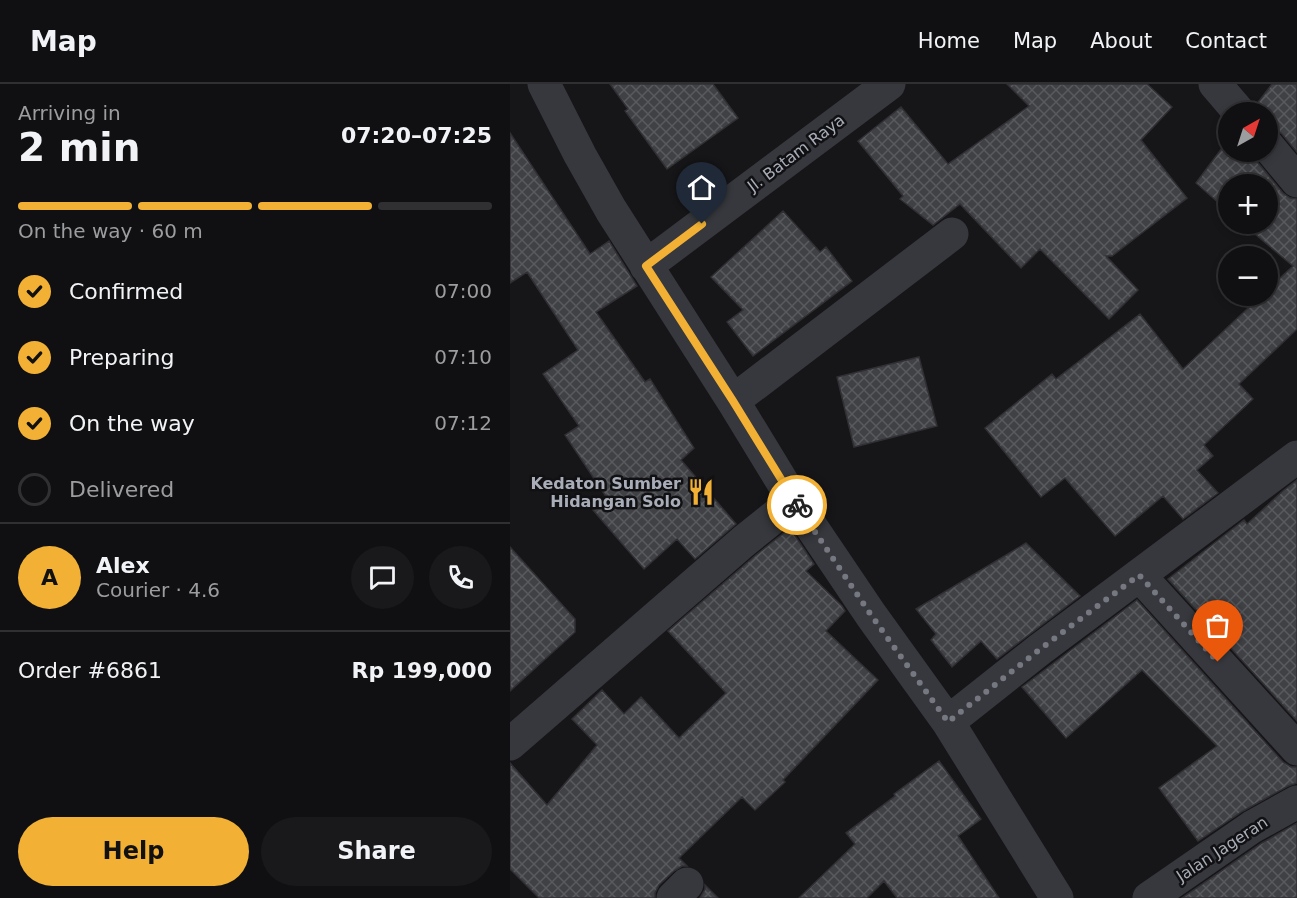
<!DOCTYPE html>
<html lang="en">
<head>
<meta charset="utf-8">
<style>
	:root { --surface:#101012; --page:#19191b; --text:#f1f3f6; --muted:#9c9d9f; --line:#303032; --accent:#f2b134 }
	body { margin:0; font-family:"DejaVu Sans",sans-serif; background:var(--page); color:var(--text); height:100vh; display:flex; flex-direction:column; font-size:22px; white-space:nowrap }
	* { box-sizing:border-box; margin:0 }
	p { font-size:20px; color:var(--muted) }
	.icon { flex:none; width:33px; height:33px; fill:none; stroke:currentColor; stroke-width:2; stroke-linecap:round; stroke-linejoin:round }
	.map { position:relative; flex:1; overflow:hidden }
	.sheet { display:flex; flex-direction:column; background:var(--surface); width:510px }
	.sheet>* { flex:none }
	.needle { width:39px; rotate:39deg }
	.controls { position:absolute; left:708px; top:18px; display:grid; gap:12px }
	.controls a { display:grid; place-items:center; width:60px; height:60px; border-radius:50%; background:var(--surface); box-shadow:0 3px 9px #0003,0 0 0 2px var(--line); font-size:30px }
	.pin { position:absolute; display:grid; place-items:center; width:51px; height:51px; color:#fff; margin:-62px -26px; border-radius:50% 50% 50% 0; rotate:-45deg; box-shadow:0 0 6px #0007 }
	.pin .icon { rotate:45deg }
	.courier { position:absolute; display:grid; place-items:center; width:60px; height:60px; margin:-30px; border:4px solid #f2b134; border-radius:50%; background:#fff; color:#222; box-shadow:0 2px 8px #0007 }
	.headline em { font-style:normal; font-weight:800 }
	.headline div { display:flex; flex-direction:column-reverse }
	.headline { display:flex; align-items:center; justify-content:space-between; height:102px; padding:0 18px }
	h1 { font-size:39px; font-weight:800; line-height:45px }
	.bar { display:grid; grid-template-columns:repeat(4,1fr); gap:9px 6px; align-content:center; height:72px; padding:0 18px }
	.bar i { height:8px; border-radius:4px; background:var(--line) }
	.bar .current { background:var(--accent) }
	.bar p { grid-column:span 4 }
	.line { display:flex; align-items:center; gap:15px; padding:0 18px; border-top:2px solid var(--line) }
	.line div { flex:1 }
	.round { display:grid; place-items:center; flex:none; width:63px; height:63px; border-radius:32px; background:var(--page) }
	ol { padding:0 18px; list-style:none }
	li { display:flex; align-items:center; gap:18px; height:66px }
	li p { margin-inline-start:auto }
	li .icon { padding:6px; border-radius:50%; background:var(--accent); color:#111; stroke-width:4 }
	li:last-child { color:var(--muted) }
	li i { width:33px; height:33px; border:3px solid var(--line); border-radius:50% }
	.button { display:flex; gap:12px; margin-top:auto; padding:12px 18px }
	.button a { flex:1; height:69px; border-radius:36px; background:var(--accent); color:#111; font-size:24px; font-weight:800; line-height:69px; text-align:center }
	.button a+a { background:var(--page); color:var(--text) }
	header { display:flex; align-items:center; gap:36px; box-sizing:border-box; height:84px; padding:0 30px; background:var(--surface); border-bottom:2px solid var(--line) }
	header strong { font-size:28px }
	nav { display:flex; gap:33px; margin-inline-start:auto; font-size:21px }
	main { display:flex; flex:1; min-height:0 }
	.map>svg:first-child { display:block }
	.building { fill:url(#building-cross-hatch); stroke:#303034; stroke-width:1.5 }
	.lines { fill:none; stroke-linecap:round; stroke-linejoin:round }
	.minor { stroke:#37383d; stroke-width:33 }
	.done { stroke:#757880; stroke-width:6; stroke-dasharray:0 10.8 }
	.route { stroke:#f2b134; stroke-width:8 }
	.labels { text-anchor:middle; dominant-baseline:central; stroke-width:5; stroke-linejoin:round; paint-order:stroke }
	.street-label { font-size:16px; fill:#a8adb8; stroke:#111113 }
	.poi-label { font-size:16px; font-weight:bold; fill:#a8adb8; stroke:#111113; text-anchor:end }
</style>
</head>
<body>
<header>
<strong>Map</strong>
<nav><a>Home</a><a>Map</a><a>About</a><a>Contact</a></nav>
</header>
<main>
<section class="sheet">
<div class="headline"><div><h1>2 min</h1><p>Arriving in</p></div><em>07:20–07:25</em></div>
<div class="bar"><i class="current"></i><i class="current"></i><i class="current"></i><i></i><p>On the way · 60 m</p></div>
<ol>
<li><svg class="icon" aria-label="check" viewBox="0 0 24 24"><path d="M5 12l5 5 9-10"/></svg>Confirmed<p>07:00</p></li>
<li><svg class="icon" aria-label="check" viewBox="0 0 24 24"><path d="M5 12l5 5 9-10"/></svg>Preparing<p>07:10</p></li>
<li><svg class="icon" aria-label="check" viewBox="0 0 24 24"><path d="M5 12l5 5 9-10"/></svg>On the way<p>07:12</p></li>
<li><i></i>Delivered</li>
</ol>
<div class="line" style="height:108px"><b class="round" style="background:var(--accent);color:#111">A</b><div><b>Alex</b><p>Courier · 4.6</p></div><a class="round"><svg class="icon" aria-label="chat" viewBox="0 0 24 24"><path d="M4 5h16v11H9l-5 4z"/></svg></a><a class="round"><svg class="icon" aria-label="phone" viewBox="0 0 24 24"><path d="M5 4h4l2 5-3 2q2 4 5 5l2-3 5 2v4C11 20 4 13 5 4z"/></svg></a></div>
<div class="line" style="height:78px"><div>Order #6861</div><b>Rp 199,000</b></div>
<div class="button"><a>Help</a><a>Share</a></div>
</section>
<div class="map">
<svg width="787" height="814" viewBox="0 0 787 814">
	<defs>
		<pattern id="building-cross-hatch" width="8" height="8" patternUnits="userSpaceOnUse" patternTransform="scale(1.5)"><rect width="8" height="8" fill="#404145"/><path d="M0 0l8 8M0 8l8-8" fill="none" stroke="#595a5e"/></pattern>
	</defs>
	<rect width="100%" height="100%" fill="#161618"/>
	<path class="building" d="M 100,0 L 203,0 L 228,34 L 157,85 L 115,27 L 118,25 Z
		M 497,0 L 637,0 L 662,23 L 631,56 L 677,114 L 602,172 L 596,172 L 628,206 L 599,235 L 530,165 L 511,184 L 450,120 L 423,141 L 390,115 L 393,112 L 348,57 L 391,23 L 438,80 L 519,22 Z
		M 762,0 L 787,0 L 787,68 L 772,50 L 765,45 L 758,44 L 758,28 L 747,28 L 746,21 Z
		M 0,49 L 80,170 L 99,157 L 127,202 L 86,228 L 135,298 L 140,295 L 184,364 L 171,376 L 226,440 L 185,475 L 167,455 L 134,485 L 83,426 L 97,414 L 55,351 L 69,342 L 33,290 L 68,266 L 17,188 L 0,199 Z
		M 718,56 L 718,68 L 741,68 L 744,74 L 773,109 L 780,114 L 787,115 L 787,245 L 729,300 L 743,315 L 694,361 L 703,372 L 687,386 L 708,409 L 673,435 L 653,412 L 605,452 L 555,394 L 531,413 L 475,344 L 542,290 L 546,295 L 630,230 L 673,285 L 751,212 L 758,212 L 758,205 L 783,182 L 733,140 L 758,140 L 758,100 L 718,100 L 718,127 L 686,99 Z
		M 273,127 L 310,168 L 316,163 L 342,197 L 243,272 L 217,238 L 233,226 L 201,193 Z
		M 409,273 L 427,342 L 344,363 L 327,293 Z
		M 787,396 L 787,637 L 658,495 L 734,436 L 737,440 L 774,406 Z
		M 280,444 L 304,480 L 296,487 L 332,522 L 335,527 L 316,547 L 368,596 L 273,696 L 275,698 L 245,726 L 232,713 L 169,774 L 177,782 L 172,782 L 164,787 L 149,801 L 145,809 L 145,814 L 29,814 L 0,785 L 0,679 L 37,721 L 87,661 L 62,635 L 92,606 L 114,630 L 131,613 L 169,654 L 216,609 L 158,547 L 246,471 Z
		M 516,459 L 570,512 L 487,575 L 471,557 L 442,583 L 421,556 L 426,550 L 406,525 Z
		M 0,463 L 65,535 L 65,548 L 0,607 Z
		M 627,516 L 773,678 L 781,683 L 787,683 L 787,699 L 778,702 L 733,727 L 688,757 L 649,704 L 707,662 L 632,586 L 556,654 L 512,603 Z
		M 429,677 L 471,735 L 448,752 L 489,814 L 387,814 L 374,797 L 357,814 L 289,814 L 345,760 L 336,749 L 385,712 L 384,710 Z
		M 787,739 L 787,814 L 672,814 L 752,759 Z
		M 195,801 L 208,814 L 190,814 L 195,805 Z"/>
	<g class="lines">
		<path class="minor" d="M 34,0 L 70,71 L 101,126 L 223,317 L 284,417 L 361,531 L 438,638 L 547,814
			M 705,0 L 729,28
			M 758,62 L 787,97
			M 136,182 L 379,0
			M 223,317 L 442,150
			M 629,491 L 787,665
			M 438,638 L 529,566 L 787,373
			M 0,660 L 234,457 L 284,417
			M 163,814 L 177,800
			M 639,814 L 742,743 L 787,718"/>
	</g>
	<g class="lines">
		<path class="done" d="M 287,421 L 361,531 L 438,638 L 529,566 L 629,491 L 708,578"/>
		<path class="route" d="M 192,140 L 136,182 L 223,317 L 287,421"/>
	</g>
	<defs>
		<symbol id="restaurant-bare" viewBox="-9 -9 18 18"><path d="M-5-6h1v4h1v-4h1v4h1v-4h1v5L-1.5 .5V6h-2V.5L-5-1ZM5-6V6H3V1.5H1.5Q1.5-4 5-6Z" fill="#f2b134" stroke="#111113" stroke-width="2.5" paint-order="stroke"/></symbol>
	</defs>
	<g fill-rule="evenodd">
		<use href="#restaurant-bare" x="172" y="389" width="38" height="38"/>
	</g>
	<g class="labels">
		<g class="street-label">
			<text transform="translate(286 69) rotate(-37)">Jl. Batam Raya</text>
			<text transform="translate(712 765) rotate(-33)">Jalan Jageran</text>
		</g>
		<g class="poi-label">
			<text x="171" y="399">Kedaton Sumber<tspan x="171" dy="18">Hidangan Solo</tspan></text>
		</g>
	</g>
</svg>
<div class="controls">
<a><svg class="needle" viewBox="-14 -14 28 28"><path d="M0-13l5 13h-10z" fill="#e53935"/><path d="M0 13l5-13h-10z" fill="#9c9d9f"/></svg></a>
<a>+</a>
<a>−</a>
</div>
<div class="pin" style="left:708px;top:578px;background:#ea580c"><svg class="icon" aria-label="bag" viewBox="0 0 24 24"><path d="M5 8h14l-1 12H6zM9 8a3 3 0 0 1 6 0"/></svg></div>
<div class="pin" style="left:192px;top:140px;background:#1f2937"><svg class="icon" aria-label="home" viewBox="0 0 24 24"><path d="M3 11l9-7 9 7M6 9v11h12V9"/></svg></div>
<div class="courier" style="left:287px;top:421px"><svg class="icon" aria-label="bike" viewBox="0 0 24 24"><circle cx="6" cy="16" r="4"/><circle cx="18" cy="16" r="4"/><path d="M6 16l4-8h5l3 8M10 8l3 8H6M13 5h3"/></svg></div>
</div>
</main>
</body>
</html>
